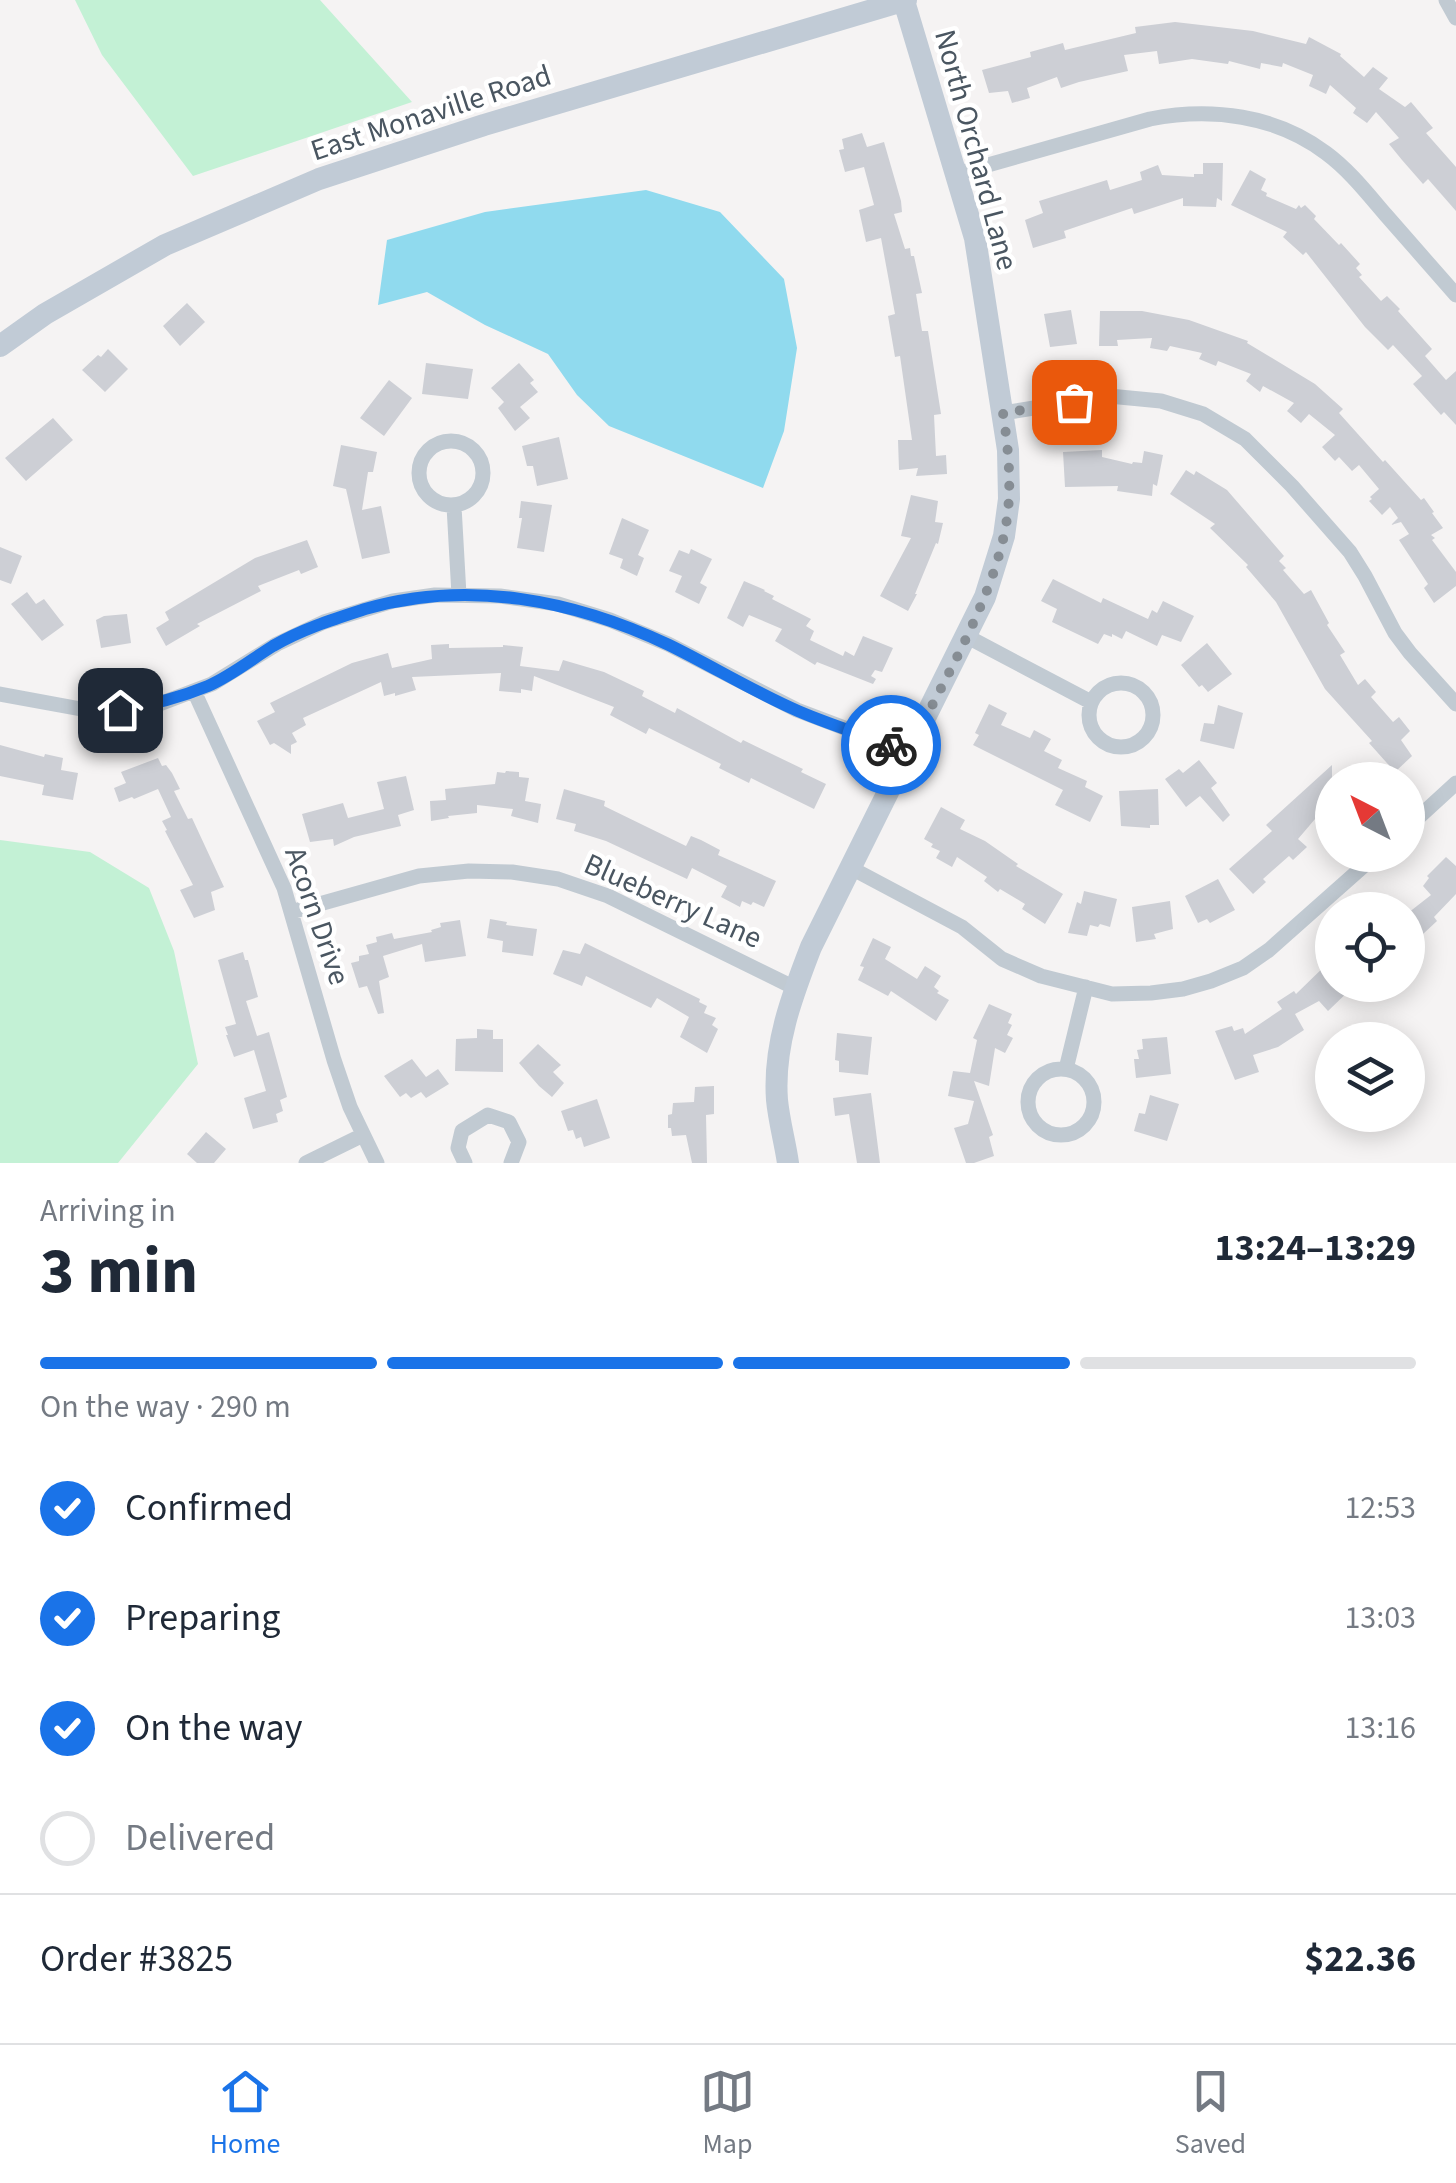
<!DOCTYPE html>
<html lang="en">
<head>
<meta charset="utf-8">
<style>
	:root { --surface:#fff; --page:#f6f6f7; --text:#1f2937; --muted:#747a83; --line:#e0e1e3; --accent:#1a73e8 }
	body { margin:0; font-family:"Source Sans 3",sans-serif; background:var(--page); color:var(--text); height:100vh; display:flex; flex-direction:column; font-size:38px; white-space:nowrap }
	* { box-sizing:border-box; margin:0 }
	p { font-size:32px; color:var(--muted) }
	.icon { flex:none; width:55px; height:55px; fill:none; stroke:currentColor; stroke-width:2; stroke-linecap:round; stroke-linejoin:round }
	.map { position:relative; height:1163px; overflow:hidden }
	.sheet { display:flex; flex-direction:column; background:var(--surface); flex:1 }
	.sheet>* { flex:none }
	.needle { width:65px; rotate:318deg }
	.fabs { position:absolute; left:1315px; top:762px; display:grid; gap:20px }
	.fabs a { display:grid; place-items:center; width:110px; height:110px; border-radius:50%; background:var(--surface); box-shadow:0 5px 25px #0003; font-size:50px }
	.pin { position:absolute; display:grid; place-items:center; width:85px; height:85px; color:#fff; margin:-42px; border-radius:20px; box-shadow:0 5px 15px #0006 }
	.courier { position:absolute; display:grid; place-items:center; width:100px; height:100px; margin:-50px; border:8px solid #1a73e8; border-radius:50%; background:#fff; color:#222; box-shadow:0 2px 12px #0007 }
	.overview em { font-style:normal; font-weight:700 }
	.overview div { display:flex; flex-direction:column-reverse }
	.overview { display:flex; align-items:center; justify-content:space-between; height:170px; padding:0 40px }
	h1 { font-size:65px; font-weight:700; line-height:75px }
	.bar { display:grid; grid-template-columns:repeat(4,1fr); gap:15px 10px; align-content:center; height:120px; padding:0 40px }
	.bar i { height:12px; border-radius:8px; background:var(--line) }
	.bar .current { background:var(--accent) }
	.bar p { grid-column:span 4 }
	.line { display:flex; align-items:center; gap:25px; padding:0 40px; border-top:2px solid var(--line) }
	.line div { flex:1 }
	ol { padding:0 40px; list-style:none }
	li { display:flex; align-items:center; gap:30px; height:110px }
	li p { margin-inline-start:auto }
	li .icon { padding:10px; border-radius:50%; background:var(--accent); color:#fff; stroke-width:4 }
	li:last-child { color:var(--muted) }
	li i { width:55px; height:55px; border:5px solid var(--line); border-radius:50% }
	.tab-bar { display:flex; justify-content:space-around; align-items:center; height:140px; border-top:2px solid var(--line); background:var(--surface); font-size:28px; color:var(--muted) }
	.tab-bar a { display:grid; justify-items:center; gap:5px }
	.tab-bar .current { color:var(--accent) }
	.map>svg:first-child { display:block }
	.green { fill:#c3f1d5 }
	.water { fill:#90daee }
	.building { fill:#cdcfd5 }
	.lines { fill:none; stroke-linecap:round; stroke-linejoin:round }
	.street { stroke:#c1cad2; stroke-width:15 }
	.secondary { stroke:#c1cbd6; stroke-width:22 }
	.done { stroke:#868d94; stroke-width:10; stroke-dasharray:0 18 }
	.route { stroke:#1a73e8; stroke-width:12 }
	.labels { text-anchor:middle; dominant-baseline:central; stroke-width:9; stroke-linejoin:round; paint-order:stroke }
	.street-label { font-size:30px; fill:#4a5661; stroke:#fff }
</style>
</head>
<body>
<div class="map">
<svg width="1456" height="1163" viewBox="0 0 1456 1163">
	<rect width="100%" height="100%" fill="#f5f3f3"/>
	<path class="green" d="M 75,0 L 320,0 L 412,102 L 193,176 L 102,55 Z
		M 0,840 L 90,852 L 149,888 L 174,951 L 198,1064 L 118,1163 L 0,1163 Z"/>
	<path class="water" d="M 646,190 L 720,212 L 784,279 L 797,348 L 784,431 L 763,488 L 609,426 L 577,395 L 548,354 L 485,325 L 427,292 L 378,305 L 387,240 L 485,212 Z"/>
	<path class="building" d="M 1175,22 L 1253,31 L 1306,44 L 1309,37 L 1341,54 L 1340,56 L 1364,77 L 1373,67 L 1388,78 L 1379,89 L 1405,107 L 1411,102 L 1433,128 L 1426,133 L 1456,167 L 1456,211 L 1428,179 L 1423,184 L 1402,160 L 1389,144 L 1399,138 L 1376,112 L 1367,123 L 1353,113 L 1356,108 L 1330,85 L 1326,94 L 1309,86 L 1313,75 L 1283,63 L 1282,67 L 1261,63 L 1260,69 L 1229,61 L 1228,64 L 1192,59 L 1159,64 L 1157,51 L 1124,55 L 1128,71 L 1079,82 L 1061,88 L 1057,77 L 1027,88 L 1030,98 L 1012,103 L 1008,91 L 989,93 L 982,70 L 1031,57 L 1030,52 L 1063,43 L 1065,50 L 1136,33 L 1135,27 Z
		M 862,133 L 867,147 L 884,142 L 901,201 L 902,212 L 894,214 L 905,249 L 910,248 L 911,256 L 914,256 L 922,293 L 916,294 L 922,331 L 928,331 L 941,414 L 934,415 L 936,456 L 946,455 L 947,474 L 916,476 L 918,468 L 899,470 L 898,440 L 912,440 L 900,356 L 895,357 L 888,316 L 895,314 L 881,238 L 866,242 L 859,210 L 874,205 L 864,167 L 845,172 L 839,150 L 844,149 L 842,139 Z
		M 1203,163 L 1223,163 L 1222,201 L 1217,198 L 1216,207 L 1183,206 L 1183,198 L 1134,214 L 1132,208 L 1064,231 L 1066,238 L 1033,248 L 1025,220 L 1043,213 L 1039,201 L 1107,180 L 1110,190 L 1142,180 L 1140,172 L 1158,165 L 1162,175 L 1194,177 L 1194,174 L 1203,174 Z
		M 1250,170 L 1266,179 L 1261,190 L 1267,193 L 1266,196 L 1296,209 L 1299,205 L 1301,208 L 1305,205 L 1316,216 L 1314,219 L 1339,245 L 1341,243 L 1360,264 L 1356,268 L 1362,275 L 1359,277 L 1381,301 L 1387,296 L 1400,309 L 1398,311 L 1432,349 L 1425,356 L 1446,380 L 1456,371 L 1456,425 L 1444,412 L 1441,415 L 1413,384 L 1422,376 L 1393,345 L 1388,350 L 1365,327 L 1306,252 L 1303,255 L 1283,237 L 1287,232 L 1231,205 Z
		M 187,303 L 205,322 L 180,346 L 163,326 Z
		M 1071,310 L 1077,344 L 1050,347 L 1044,314 Z
		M 1100,311 L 1142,311 L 1189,320 L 1248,341 L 1247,343 L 1315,384 L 1343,409 L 1339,413 L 1383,462 L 1385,460 L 1421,500 L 1424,498 L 1434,512 L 1432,513 L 1443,528 L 1431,535 L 1435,538 L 1432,540 L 1456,572 L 1456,586 L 1434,603 L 1424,588 L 1428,584 L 1399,540 L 1409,534 L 1401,522 L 1391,525 L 1398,518 L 1390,507 L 1382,515 L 1369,501 L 1372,499 L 1370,497 L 1379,489 L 1359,465 L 1352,471 L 1339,457 L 1335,461 L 1322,447 L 1335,435 L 1309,414 L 1301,423 L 1287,411 L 1294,403 L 1263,386 L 1260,392 L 1246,381 L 1251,374 L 1218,361 L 1216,366 L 1199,359 L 1202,353 L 1170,346 L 1167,351 L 1150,348 L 1152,338 L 1117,340 L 1118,346 L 1099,346 Z
		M 108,349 L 128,369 L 105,392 L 82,370 L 98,355 L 101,357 Z
		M 426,363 L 473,369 L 468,399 L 422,394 Z
		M 519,363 L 534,380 L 530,383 L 538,392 L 520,407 L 530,418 L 515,431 L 498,408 L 504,402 L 491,388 Z
		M 389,380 L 412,398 L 384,436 L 360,418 Z
		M 53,418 L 73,440 L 26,481 L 5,458 Z
		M 559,437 L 568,479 L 537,486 L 533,466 L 527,466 L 522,446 Z
		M 341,445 L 377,452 L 373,472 L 368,472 L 362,510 L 381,506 L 390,553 L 362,559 L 346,489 L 333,486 Z
		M 1102,450 L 1102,457 L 1132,464 L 1133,462 L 1142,463 L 1144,451 L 1163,455 L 1157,486 L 1153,484 L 1152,496 L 1117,491 L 1118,486 L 1065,487 L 1063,452 Z
		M 1186,470 L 1194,475 L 1196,471 L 1227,490 L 1284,556 L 1279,561 L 1286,568 L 1283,570 L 1304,594 L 1311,590 L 1329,623 L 1327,625 L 1345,652 L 1340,655 L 1358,685 L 1365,679 L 1376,692 L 1371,697 L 1393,722 L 1399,717 L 1410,731 L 1401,740 L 1412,756 L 1395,772 L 1369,743 L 1372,741 L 1325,689 L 1276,602 L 1246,567 L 1248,565 L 1210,528 L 1215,524 L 1170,494 Z
		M 911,495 L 938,501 L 935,522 L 943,523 L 938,544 L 936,543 L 915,594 L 917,594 L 908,611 L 880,596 L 911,538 L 901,536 Z
		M 521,501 L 552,505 L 544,552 L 517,548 L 522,518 L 519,518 Z
		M 622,518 L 649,530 L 638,555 L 644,558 L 637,576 L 620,568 L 623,559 L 609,554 Z
		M 307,540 L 318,567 L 301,574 L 299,570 L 258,586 L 261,591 L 197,624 L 200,626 L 166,646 L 156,628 L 169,620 L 165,612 L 255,558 Z
		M 0,547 L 22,556 L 11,584 L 0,580 Z
		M 691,549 L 712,559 L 700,583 L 707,587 L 699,604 L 675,592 L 682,576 L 669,571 L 679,550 L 689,554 Z
		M 1053,579 L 1101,603 L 1103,598 L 1148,619 L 1152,610 L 1157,613 L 1163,601 L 1194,616 L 1181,642 L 1162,635 L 1157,646 L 1126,631 L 1122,639 L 1112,634 L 1112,637 L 1104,634 L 1098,644 L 1052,622 L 1057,609 L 1041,601 Z
		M 744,581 L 765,590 L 764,591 L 774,596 L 772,599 L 811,619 L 806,626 L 814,631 L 810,640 L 843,656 L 845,651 L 854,656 L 863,636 L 893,648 L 882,672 L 875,670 L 871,676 L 876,679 L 873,684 L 817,662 L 815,665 L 775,641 L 782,629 L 749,615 L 743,627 L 727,618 Z
		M 27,592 L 36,604 L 44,599 L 64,625 L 42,641 L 11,604 Z
		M 127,614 L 131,643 L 101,648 L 96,620 L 104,616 Z
		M 1207,643 L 1232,674 L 1208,692 L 1202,685 L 1199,687 L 1181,665 Z
		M 449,644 L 449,648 L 503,647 L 503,645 L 523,647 L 520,666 L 559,671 L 563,660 L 604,672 L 644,691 L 642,696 L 675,713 L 677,708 L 741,743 L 743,740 L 803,769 L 801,772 L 826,784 L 814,809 L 751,778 L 749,783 L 719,768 L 721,764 L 649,728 L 646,734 L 610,715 L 614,707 L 534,676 L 532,691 L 521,689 L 521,693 L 499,691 L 501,673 L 412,677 L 416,690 L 395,696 L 395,693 L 384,696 L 381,682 L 303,718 L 306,725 L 292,733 L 297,742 L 291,745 L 291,754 L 274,743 L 270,745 L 257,721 L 275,712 L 270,703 L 352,663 L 388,653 L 392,668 L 432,659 L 431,645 Z
		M 989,704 L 1007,713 L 1001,725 L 1030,738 L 1034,730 L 1051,739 L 1044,751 L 1062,760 L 1058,768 L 1087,781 L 1085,787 L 1103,796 L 1090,822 L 1055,805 L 1063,790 L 973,745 L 979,735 L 975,733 Z
		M 1218,705 L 1243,713 L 1234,749 L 1200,741 L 1204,723 L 1214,724 Z
		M 0,745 L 44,757 L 45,754 L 63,758 L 61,770 L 78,773 L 73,800 L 42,795 L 44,785 L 0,776 Z
		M 158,758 L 162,766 L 166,765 L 172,773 L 180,789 L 174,791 L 188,819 L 192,818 L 224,887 L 211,892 L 215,910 L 194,918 L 180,890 L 193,885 L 165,831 L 167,830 L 162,821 L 171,817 L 158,789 L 134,799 L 132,797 L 119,802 L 114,788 L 126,783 L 121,772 Z
		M 1199,760 L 1217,783 L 1211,788 L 1230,815 L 1223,822 L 1200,796 L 1186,807 L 1165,779 L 1179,769 L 1183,773 Z
		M 1332,765 L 1332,825 L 1321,812 L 1298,839 L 1307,847 L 1293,860 L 1289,856 L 1263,879 L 1266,882 L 1253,894 L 1229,869 L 1272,831 L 1266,825 Z
		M 506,771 L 519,772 L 519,777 L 529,778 L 525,801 L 541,804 L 538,823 L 511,816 L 513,809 L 477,805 L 477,813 L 448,816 L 449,818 L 431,821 L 430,801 L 446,800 L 445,789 L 495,784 L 497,772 L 505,773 Z
		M 406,776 L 414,810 L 398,815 L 401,826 L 354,837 L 334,846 L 333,839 L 310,842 L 302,814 L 343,803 L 348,818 L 384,809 L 377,782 Z
		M 564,789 L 605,801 L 604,806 L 686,846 L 691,836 L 701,840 L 720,850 L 718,855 L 776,881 L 764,907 L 753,902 L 751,905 L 742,901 L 740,907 L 721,897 L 727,886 L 692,868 L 687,879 L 606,841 L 574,831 L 576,824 L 556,819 Z
		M 1158,789 L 1159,825 L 1150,825 L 1150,828 L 1121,826 L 1119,791 Z
		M 941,807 L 965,820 L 960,829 L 985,841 L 1018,864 L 1016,866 L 1063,894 L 1045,924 L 1022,909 L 1025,904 L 1000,889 L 998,892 L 984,881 L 987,877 L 957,857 L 952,867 L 936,858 L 940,851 L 931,847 L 933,844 L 924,839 Z
		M 1446,857 L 1456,866 L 1456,894 L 1434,917 L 1437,921 L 1408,948 L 1408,913 L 1431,895 L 1423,886 L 1429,878 L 1427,876 Z
		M 1218,879 L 1235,910 L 1210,923 L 1207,919 L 1198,923 L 1185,896 Z
		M 1084,891 L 1117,899 L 1110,927 L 1100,924 L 1098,927 L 1090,925 L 1087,936 L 1068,933 L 1077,902 L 1081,904 Z
		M 1170,901 L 1173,929 L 1154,934 L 1156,939 L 1136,942 L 1132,907 Z
		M 490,919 L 507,922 L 506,925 L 537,929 L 533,956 L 502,952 L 503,941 L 487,938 Z
		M 460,920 L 466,956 L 425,962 L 422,944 L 383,956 L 389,977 L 379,981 L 384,1013 L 378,1014 L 367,986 L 359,988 L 351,963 L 359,961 L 359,956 L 369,954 L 366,945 L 377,942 L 376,937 L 392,933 L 394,939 L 432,932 L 431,930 L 441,927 L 440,923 Z
		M 873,938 L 891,947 L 885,959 L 917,979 L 925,966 L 941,976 L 934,987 L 939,991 L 937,993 L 949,1000 L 936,1021 L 891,991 L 888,996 L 858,980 L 864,967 L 860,966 Z
		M 585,943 L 700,999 L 699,1002 L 707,1006 L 704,1013 L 716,1018 L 712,1025 L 718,1029 L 707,1053 L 680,1037 L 689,1017 L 657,998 L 651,1008 L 586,976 L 582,986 L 553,974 L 563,950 L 580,954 Z
		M 243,952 L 245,960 L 248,960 L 258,997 L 246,1001 L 257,1036 L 269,1032 L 287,1097 L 280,1100 L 283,1111 L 276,1114 L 278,1122 L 253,1129 L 244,1098 L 266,1091 L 254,1050 L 234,1057 L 226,1035 L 228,1035 L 225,1027 L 236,1024 L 218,960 Z
		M 1332,959 L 1332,985 L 1355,985 L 1328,1011 L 1319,1001 L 1295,1014 L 1304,1030 L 1278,1047 L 1253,1055 L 1259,1072 L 1235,1080 L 1215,1031 L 1232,1026 L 1234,1031 L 1243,1028 L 1245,1034 L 1282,1009 L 1277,1002 L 1294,991 L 1296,994 Z
		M 989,1004 L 1012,1014 L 1008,1023 L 1012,1025 L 1007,1035 L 1013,1038 L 1005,1053 L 995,1048 L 989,1086 L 974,1081 L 993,1135 L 989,1137 L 994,1156 L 974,1163 L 966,1163 L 954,1128 L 968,1124 L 974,1101 L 948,1096 L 953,1071 L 970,1073 L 977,1040 L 973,1038 Z
		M 477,1029 L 493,1030 L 493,1039 L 503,1039 L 503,1072 L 455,1071 L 456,1039 L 477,1038 Z
		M 837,1033 L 872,1037 L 868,1075 L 839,1072 L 839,1061 L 835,1060 Z
		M 1167,1037 L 1171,1074 L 1136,1078 L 1134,1059 L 1139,1059 L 1137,1050 L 1143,1049 L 1142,1039 Z
		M 538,1044 L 561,1065 L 553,1072 L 564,1083 L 552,1097 L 539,1086 L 519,1063 Z
		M 412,1059 L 426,1077 L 438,1069 L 449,1084 L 426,1098 L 421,1092 L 411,1098 L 406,1093 L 400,1097 L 384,1076 Z
		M 714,1086 L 714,1114 L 706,1115 L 707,1163 L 692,1163 L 686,1135 L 672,1136 L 671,1128 L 668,1128 L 668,1115 L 672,1114 L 673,1103 L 694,1102 L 695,1087 Z
		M 871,1093 L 880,1163 L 857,1163 L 849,1114 L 835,1116 L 833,1098 Z
		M 1150,1095 L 1179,1104 L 1167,1141 L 1134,1131 L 1139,1113 L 1145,1114 Z
		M 597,1099 L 610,1138 L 584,1147 L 581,1137 L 576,1139 L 573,1130 L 568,1131 L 561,1111 Z
		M 206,1132 L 226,1149 L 214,1163 L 197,1163 L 187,1154 Z"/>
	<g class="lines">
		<path class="street" d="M 1446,0 L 1456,18
			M 956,174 L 1150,119 C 1211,107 1276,115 1326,153 C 1349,170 1367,193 1385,214 C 1409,241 1432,268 1456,295
			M 1003,413 L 1109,396 L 1161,401 L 1203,414 L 1245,439 L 1292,486 L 1350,552 L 1365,576 L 1395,633 L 1410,653 L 1456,704
			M419 473a32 32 0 1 1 64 0a32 32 0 1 1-64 0Z
			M 454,506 L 459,595
			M 966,636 L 1091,702
			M1089 715a32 32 0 1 1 64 0a32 32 0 1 1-64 0Z
			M 194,691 L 284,888 L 334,1060 L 350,1107 L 377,1163
			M 0,694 L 81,709 L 120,710 L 162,703 L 212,684 L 277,644 L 324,622 L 393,601 L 435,595 L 500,596 L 558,604 L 610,620 L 668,644 L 797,710 L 908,752
			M 1408,827 L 1456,783
			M 851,868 L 962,927 L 1002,959 L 1041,976 L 1112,994 L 1151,993 L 1183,989 L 1211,981 L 1243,968 L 1269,950 L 1376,855
			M 291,912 L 419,876 L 469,871 L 512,872 L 558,879 L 608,896 L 795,988
			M 1066,1069 L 1086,987
			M1028 1102a33 33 0 1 1 66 0a33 33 0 1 1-66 0Z
			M 306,1163 L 363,1135
			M 465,1163 L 458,1148 L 462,1131 L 488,1115 L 509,1122 L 519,1142 L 511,1163"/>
		<path class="secondary" d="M 0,346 L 45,314 L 165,245 L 319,179 L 484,125 L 906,0
			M 788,1163 C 785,1142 779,1121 777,1100 C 773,1046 792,996 811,947 L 985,597 L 1004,536 L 1009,499 L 1008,450 L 975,238 L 904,1"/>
	</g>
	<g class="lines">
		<path class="done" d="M 891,745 L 908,752 C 941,686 989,606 1004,535 C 1013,495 1009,453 1003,413 L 1074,402"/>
		<path class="route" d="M 120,710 C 151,705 179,698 208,686 C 231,676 252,659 273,646 C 302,629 334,619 365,609 C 468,579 574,600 669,645 C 712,666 754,692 798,711 C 828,724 860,734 891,745"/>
	</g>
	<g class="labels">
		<g class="street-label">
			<text transform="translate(431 113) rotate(-18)">East Monaville Road</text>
			<text transform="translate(976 150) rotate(75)">North Orchard Lane</text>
			<text transform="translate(673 901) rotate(24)">Blueberry Lane</text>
			<text transform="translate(317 916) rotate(71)">Acorn Drive</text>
		</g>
	</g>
</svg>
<div class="fabs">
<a><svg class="needle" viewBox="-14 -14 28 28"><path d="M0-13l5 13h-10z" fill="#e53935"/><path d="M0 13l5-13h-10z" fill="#747a83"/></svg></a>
<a><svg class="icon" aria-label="locate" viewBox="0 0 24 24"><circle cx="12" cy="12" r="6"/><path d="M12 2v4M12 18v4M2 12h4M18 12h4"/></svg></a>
<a><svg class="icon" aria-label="layers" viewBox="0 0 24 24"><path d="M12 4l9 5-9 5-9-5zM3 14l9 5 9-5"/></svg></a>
</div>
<div class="pin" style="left:1074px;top:402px;background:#ea580c"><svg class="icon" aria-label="bag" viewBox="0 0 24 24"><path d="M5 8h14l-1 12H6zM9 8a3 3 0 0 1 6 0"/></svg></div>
<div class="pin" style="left:120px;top:710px;background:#1f2937"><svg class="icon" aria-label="home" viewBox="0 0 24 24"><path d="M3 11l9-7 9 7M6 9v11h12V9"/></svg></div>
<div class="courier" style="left:891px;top:745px"><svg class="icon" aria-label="bike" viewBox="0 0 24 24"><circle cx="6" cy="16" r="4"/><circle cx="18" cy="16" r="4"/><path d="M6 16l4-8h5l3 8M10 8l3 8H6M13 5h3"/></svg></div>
</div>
<section class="sheet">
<div class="overview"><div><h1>3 min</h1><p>Arriving in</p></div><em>13:24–13:29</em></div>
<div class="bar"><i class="current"></i><i class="current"></i><i class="current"></i><i></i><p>On the way · 290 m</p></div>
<ol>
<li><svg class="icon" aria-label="check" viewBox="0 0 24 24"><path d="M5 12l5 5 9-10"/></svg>Confirmed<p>12:53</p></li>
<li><svg class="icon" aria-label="check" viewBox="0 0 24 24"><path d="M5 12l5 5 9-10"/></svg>Preparing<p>13:03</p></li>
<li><svg class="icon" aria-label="check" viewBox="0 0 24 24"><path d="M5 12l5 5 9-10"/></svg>On the way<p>13:16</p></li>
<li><i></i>Delivered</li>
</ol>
<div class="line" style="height:130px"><div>Order #3825</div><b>$22.36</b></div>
</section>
<nav class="tab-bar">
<a class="current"><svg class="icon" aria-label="home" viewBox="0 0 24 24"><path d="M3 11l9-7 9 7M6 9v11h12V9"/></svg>Home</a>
<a><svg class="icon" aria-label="map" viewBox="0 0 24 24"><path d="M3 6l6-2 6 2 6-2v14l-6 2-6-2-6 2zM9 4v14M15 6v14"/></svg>Map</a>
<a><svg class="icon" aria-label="saved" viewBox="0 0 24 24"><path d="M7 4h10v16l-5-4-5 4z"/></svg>Saved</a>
</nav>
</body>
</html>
